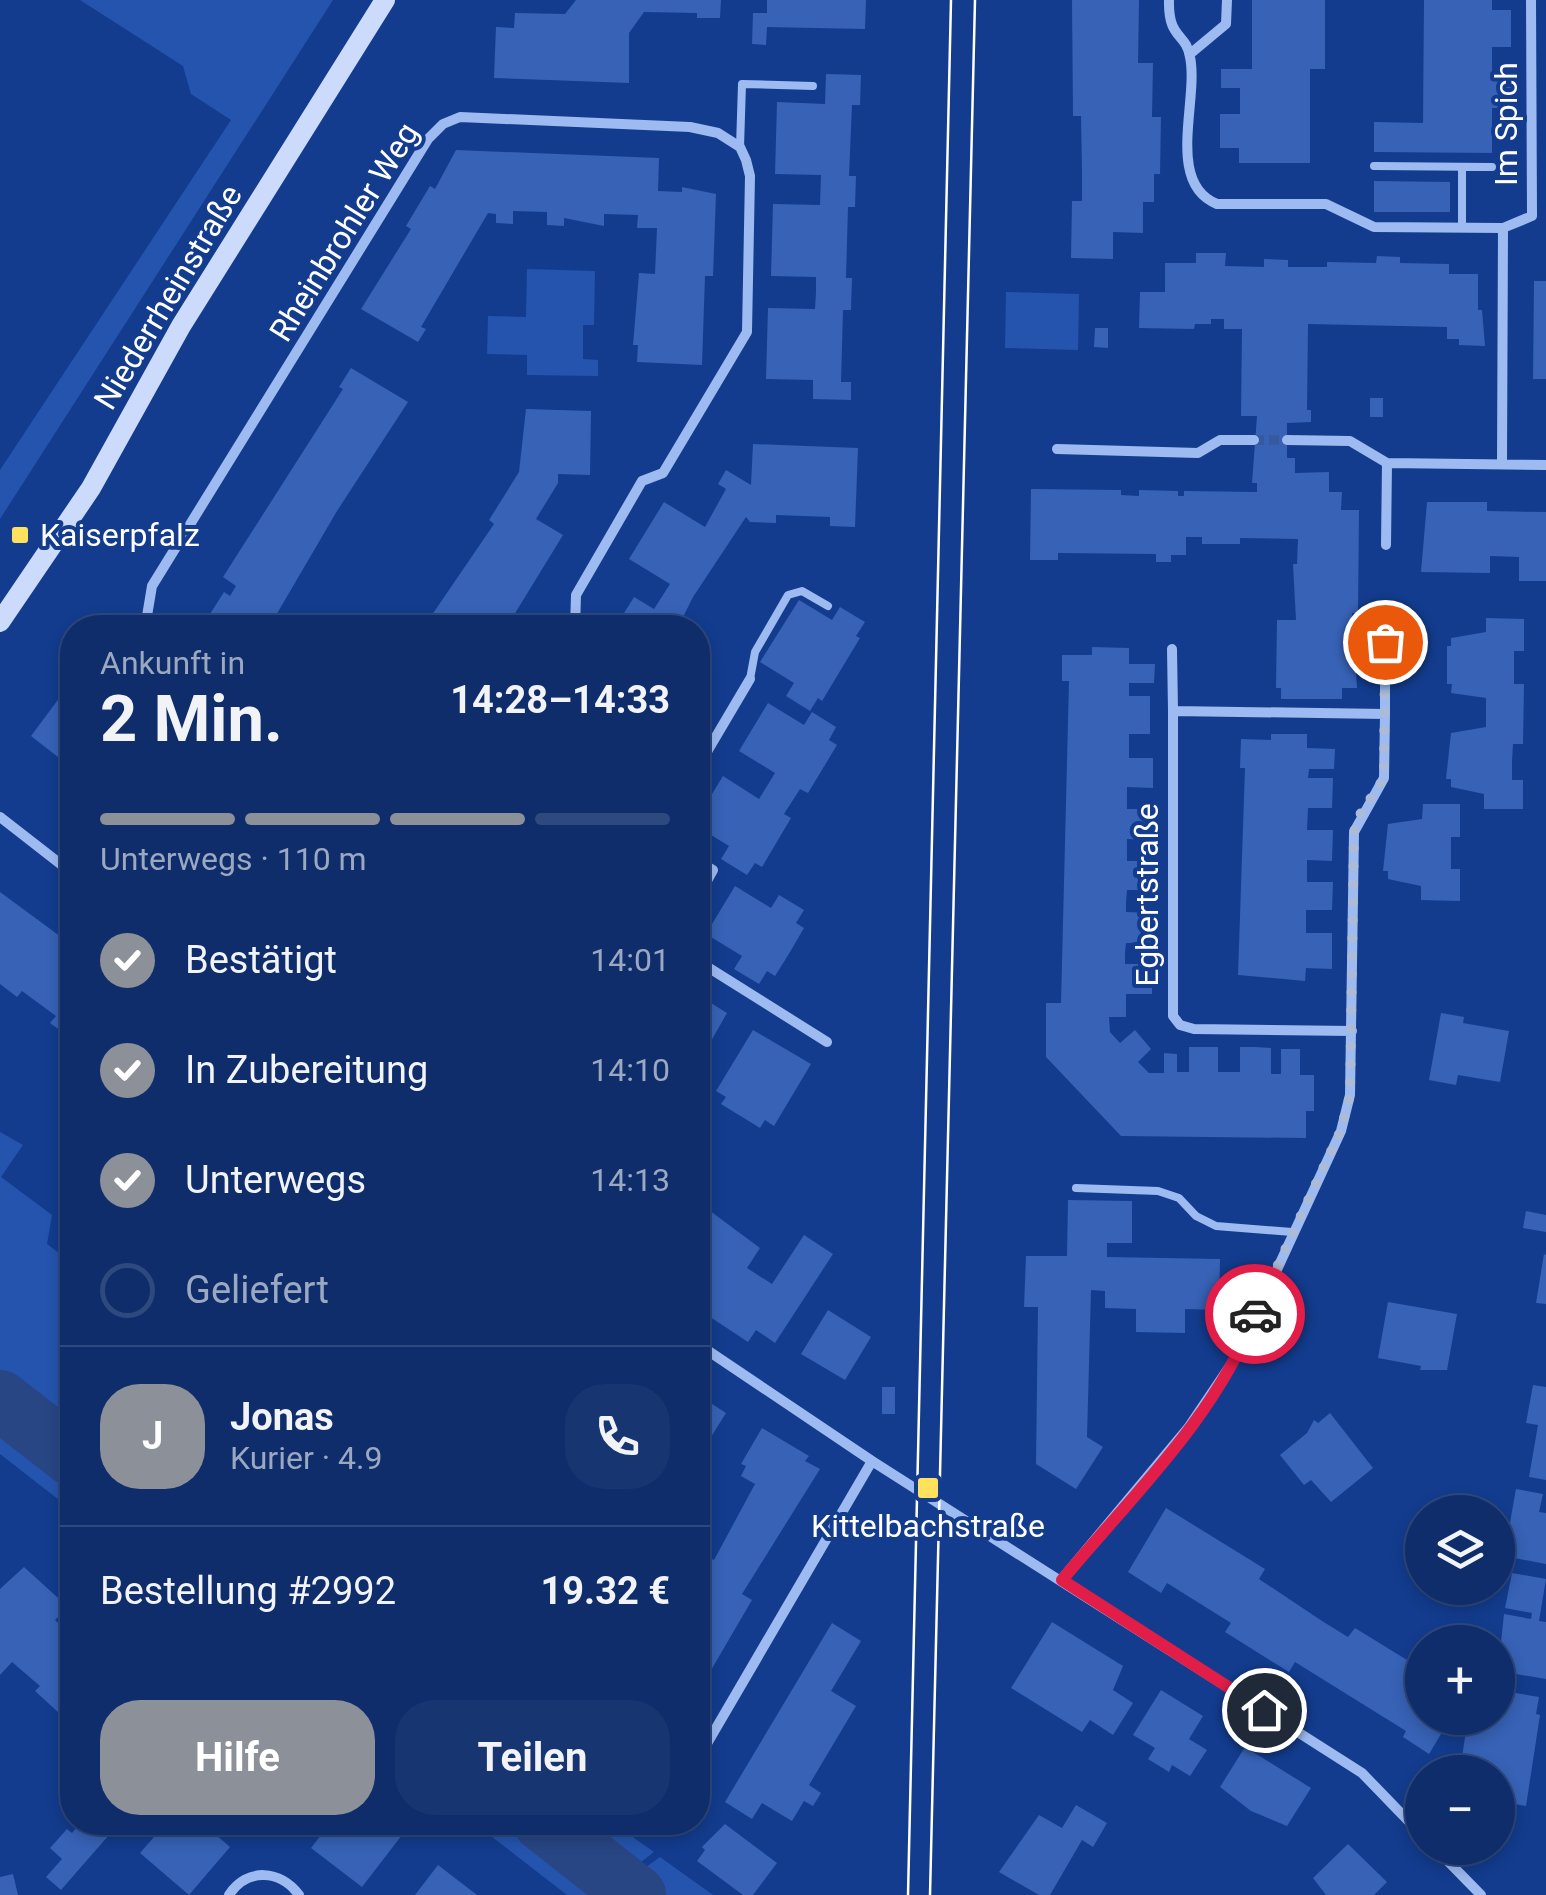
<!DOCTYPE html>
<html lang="de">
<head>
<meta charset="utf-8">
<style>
	:root { --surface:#0e2d6a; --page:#173570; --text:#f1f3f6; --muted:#9ba8c1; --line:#2e497e; --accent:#8c9099 }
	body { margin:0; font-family:Roboto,sans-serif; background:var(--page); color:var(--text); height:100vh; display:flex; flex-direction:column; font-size:38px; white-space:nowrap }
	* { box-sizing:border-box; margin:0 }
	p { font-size:32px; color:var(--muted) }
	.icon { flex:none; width:55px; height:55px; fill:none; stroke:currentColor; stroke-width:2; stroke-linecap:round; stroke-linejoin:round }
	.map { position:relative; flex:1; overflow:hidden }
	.panel { position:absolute; left:60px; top:615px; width:650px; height:1220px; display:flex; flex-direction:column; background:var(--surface); border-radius:40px; box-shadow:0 5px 15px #0003,0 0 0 2px var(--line) }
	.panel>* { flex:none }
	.controls { position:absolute; left:1405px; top:1495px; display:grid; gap:20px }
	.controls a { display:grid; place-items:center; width:110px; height:110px; border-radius:50%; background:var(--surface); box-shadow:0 5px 15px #0003,0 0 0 2px var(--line); font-size:50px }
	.pin { position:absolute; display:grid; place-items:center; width:85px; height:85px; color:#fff; margin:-42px; border:5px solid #fff; border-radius:50%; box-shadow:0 2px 10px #0007 }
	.courier { position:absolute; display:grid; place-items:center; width:100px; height:100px; margin:-50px; border:8px solid #e11d48; border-radius:50%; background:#fff; color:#222; box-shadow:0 2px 12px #0007 }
	.head em { font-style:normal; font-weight:700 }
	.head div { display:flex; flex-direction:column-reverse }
	.head { display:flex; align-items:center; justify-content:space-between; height:170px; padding:0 40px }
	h1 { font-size:65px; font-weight:700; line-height:75px }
	.bar { display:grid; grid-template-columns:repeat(4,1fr); gap:15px 10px; align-content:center; height:120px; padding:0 40px }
	.bar i { height:12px; border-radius:8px; background:var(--line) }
	.bar .on { background:var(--accent) }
	.bar p { grid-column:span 4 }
	.line { display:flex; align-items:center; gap:25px; padding:0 40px; border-top:2px solid var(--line) }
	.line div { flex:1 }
	.round { display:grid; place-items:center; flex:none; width:105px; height:105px; border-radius:40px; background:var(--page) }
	ol { padding:0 40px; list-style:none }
	li { display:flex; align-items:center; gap:30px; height:110px }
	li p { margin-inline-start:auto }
	li .icon { padding:10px; border-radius:50%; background:var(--accent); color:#fff; stroke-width:4 }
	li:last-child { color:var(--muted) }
	li i { width:55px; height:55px; border:5px solid var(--line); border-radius:50% }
	.primary-button { display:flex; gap:20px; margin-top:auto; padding:20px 40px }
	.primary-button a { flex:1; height:115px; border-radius:40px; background:var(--accent); color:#fff; font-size:40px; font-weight:700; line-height:115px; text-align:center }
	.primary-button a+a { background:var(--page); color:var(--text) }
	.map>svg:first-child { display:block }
	.green { fill:#2554ae }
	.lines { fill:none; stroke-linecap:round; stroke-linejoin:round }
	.river { stroke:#284684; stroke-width:60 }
	.building { fill:#3762b6 }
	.minor-tunnel { stroke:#36599f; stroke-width:10; stroke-dasharray:10 5; stroke-linecap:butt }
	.service { stroke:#9dbaf1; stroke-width:8 }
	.minor { stroke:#9dbaf1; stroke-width:10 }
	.secondary { stroke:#ccdbfc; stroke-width:20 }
	.tram { stroke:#fff; stroke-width:2.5 }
	.done { stroke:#acbbd7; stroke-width:10; stroke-dasharray:0 18 }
	.route { stroke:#e11d48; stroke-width:12 }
	.poi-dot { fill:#ffe15d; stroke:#133c8e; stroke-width:4 }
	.labels { text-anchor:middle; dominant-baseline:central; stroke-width:8; stroke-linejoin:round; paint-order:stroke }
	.street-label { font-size:32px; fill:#fff; stroke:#133c8e }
	.poi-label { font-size:32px; fill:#fff; stroke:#133c8e; text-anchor:start }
</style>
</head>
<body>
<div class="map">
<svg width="1546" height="1895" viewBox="0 0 1546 1895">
	<rect width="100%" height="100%" fill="#133c8e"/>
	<path class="green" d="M 80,0 L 333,0 L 0,519 L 0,470 L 231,120 L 191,94 L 183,66 Z
		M 527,269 L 595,271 L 594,325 L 583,325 L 583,359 L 598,360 L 598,376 L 527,375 L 527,355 L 487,354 L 488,316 L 526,317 Z
		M 1006,292 L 1079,294 L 1078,350 L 1005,348 Z
		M 0,1132 L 23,1145 L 1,1177 L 52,1215 L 47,1244 L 72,1263 L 72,1510 L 0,1454 Z
		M 474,1823 L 613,1823 L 654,1852 L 598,1895 L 567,1895 Z
		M 660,1857 L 713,1895 L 607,1895 Z"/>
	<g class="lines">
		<path class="river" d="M 0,1400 L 72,1456
			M 543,1822 L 636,1895"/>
	</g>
	<path class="building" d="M 576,0 L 721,0 L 720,18 L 697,18 L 697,13 L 644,12 L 629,33 L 629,83 L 494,78 L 496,27 L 514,28 L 515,13 L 565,14 Z
		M 767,0 L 866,0 L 865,29 L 767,27 L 766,45 L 752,44 L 753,13 L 767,13 Z
		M 1072,0 L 1139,0 L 1138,63 L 1153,63 L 1152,117 L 1161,117 L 1160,174 L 1154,174 L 1154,202 L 1143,202 L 1143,233 L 1113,232 L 1113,259 L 1071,258 L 1072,201 L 1082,201 L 1082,172 L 1081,116 L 1073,116 Z
		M 1252,0 L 1325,0 L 1325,69 L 1310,69 L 1310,163 L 1239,163 L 1239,148 L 1220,148 L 1220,114 L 1240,114 L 1240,88 L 1221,88 L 1221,69 L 1252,69 Z
		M 1424,0 L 1492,0 L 1492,10 L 1511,10 L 1511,47 L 1492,47 L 1492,72 L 1511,72 L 1511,108 L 1492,108 L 1492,153 L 1374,152 L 1374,122 L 1423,123 Z
		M 826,74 L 861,75 L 860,105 L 852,105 L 849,176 L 856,176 L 855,207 L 848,207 L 846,278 L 852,278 L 851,310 L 843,310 L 841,382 L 851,382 L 851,400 L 813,399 L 813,380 L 766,379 L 768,308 L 815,309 L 816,292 L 816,277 L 771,276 L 773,204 L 820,205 L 821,175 L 775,174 L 777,102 L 825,104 Z
		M 456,150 L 659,158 L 658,191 L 682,192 L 682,187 L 716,194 L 713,276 L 705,276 L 702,365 L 637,362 L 638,345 L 633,345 L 639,273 L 655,274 L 657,228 L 637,228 L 638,215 L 604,214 L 604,226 L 564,218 L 564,226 L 547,225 L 547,212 L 513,211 L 513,224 L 496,223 L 496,214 L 488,213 L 421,327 L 426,329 L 418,342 L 361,309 L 411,229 L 406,226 L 430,186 L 435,189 Z
		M 1374,181 L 1450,182 L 1450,212 L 1374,212 Z
		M 1196,253 L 1226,253 L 1225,266 L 1264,267 L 1264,259 L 1288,260 L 1288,267 L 1327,267 L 1327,262 L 1376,263 L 1377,256 L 1400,257 L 1400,263 L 1449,264 L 1449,274 L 1478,274 L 1478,310 L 1482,310 L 1485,346 L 1459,345 L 1459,339 L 1447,339 L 1447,327 L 1308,324 L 1307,410 L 1311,410 L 1311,422 L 1287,423 L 1287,458 L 1295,458 L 1295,473 L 1329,472 L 1329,492 L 1342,492 L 1341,510 L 1359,510 L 1358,613 L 1352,613 L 1357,688 L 1342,688 L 1342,699 L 1281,699 L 1281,688 L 1276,688 L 1277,620 L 1296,620 L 1293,564 L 1297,564 L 1298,539 L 1240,538 L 1240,544 L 1202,544 L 1202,537 L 1186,537 L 1186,555 L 1171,555 L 1171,562 L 1156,562 L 1156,554 L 1058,553 L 1058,560 L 1030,560 L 1031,489 L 1121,490 L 1121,495 L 1139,496 L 1139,490 L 1178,491 L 1178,496 L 1184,496 L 1184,491 L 1257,492 L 1257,483 L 1252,483 L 1257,416 L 1241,416 L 1242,329 L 1224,329 L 1224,319 L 1211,319 L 1211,324 L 1195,324 L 1194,329 L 1139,328 L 1140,292 L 1165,292 L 1165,263 L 1196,263 Z
		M 1534,281 L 1546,281 L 1546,379 L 1533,379 Z
		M 1095,328 L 1108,328 L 1108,348 L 1094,347 Z
		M 351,368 L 408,402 L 337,511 L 275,617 L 293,628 L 206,628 L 203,625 L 224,592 L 230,596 L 236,586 L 223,577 L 343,389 L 339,387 Z
		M 1370,398 L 1383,398 L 1383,417 L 1370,417 Z
		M 526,409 L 591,411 L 590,475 L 558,474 L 558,483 L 536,519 L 563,535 L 506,628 L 481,628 L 472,622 L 469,628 L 423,628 L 494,524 L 489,520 L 519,472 Z
		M 753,444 L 858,448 L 855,527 L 830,526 L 830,517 L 776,515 L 776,523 L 750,522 L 746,517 L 693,597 L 679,625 L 684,628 L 616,626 L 634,597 L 654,609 L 670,584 L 629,559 L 664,502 L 705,527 L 726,489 L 718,484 L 726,470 L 751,485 Z
		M 1427,502 L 1487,502 L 1487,511 L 1546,512 L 1546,581 L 1519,581 L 1519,557 L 1490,556 L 1490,573 L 1421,572 Z
		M 799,600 L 832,620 L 840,607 L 865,622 L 856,636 L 860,638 L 822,701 L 818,698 L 810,711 L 786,696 L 794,683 L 760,662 Z
		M 1486,618 L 1524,619 L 1524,651 L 1514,651 L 1514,684 L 1524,684 L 1523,744 L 1513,744 L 1512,761 L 1512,780 L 1523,780 L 1523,809 L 1484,809 L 1484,794 L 1451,787 L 1451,779 L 1446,779 L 1451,733 L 1486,727 L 1486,698 L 1451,693 L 1452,684 L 1447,684 L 1447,646 L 1451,646 L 1451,638 L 1486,632 Z
		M 1092,647 L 1129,648 L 1129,664 L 1155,664 L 1154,683 L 1129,683 L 1129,696 L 1150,696 L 1150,734 L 1129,734 L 1129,758 L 1153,758 L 1153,788 L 1127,787 L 1127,809 L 1153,809 L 1152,840 L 1127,839 L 1127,861 L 1153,861 L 1152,890 L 1127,890 L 1126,902 L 1126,912 L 1152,913 L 1151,943 L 1126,943 L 1125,953 L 1125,964 L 1152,964 L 1152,994 L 1126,994 L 1126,1017 L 1109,1017 L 1110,1032 L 1120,1043 L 1135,1030 L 1151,1049 L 1138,1062 L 1149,1073 L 1164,1073 L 1164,1053 L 1177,1054 L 1177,1072 L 1189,1072 L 1189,1047 L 1218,1047 L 1218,1072 L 1240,1072 L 1240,1047 L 1255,1047 L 1271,1048 L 1271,1074 L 1281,1074 L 1281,1049 L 1300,1049 L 1300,1075 L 1314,1075 L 1314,1111 L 1306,1111 L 1306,1138 L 1121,1136 L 1046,1057 L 1046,1003 L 1061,1003 L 1069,681 L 1062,681 L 1062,655 L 1092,655 Z
		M 72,681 L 72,768 L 31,736 Z
		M 768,703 L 804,725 L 812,712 L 836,727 L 829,740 L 837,745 L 808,793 L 800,789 L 784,814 L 791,818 L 762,867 L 755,863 L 747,875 L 721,859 L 729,846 L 698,827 L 698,817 L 723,776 L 759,799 L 775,773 L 739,751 Z
		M 1271,734 L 1307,734 L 1307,748 L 1335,749 L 1334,769 L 1309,769 L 1308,778 L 1333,778 L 1332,808 L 1308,808 L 1307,830 L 1333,830 L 1332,861 L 1307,860 L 1307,882 L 1333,882 L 1332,910 L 1306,910 L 1306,933 L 1332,933 L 1332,969 L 1306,968 L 1305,981 L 1238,975 L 1245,768 L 1240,768 L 1241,739 L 1271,740 Z
		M 1423,804 L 1460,804 L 1460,837 L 1451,837 L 1451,869 L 1460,869 L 1460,901 L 1421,900 L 1421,886 L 1388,879 L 1388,871 L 1383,871 L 1388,824 L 1422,819 Z
		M 735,886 L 771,908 L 779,895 L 804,910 L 796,923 L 804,928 L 790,952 L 775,976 L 767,971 L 759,984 L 734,969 L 742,956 L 706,934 Z
		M 0,892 L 72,945 L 72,1031 L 68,1036 L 50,1023 L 56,1016 L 22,991 L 17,997 L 0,984 Z
		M 698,995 L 727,1013 L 698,1064 Z
		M 1441,1013 L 1464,1017 L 1463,1023 L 1509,1031 L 1500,1082 L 1458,1075 L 1456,1085 L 1429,1080 Z
		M 753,1030 L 811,1064 L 774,1126 L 765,1120 L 760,1128 L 721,1104 L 726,1097 L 716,1091 Z
		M 1068,1200 L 1132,1201 L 1132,1243 L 1107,1243 L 1107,1257 L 1220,1259 L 1219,1310 L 1185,1309 L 1185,1333 L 1136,1332 L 1136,1309 L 1105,1308 L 1105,1291 L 1091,1290 L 1087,1437 L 1103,1447 L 1076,1489 L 1036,1464 L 1038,1307 L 1024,1307 L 1026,1256 L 1067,1256 Z
		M 698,1202 L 760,1248 L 747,1268 L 772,1284 L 804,1235 L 833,1254 L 775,1343 L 756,1330 L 748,1342 L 698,1309 Z
		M 1526,1211 L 1546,1215 L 1546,1232 L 1523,1228 Z
		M 1544,1254 L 1546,1255 L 1546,1304 L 1536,1303 Z
		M 1388,1302 L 1457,1314 L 1447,1370 L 1420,1370 L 1421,1366 L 1378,1358 Z
		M 828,1310 L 871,1337 L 845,1380 L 801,1354 Z
		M 1533,1385 L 1546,1387 L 1546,1480 L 1529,1477 L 1538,1425 L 1526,1423 Z
		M 882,1387 L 895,1387 L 895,1414 L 882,1414 Z
		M 698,1395 L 726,1413 L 711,1437 L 698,1429 Z
		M 1330,1413 L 1373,1468 L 1331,1502 L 1311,1480 L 1304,1485 L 1280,1455 L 1307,1433 L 1314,1420 L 1318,1423 Z
		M 762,1428 L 809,1456 L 805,1461 L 820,1469 L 742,1594 L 752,1600 L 707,1677 L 698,1671 L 698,1571 L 706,1556 L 714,1560 L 755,1484 L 741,1476 L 746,1466 L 741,1464 Z
		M 1516,1489 L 1543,1494 L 1539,1512 L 1546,1513 L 1546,1564 L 1504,1556 Z
		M 1166,1508 L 1265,1569 L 1259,1579 L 1322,1621 L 1348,1637 L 1355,1628 L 1420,1668 L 1407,1688 L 1422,1698 L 1416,1710 L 1444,1729 L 1429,1754 L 1403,1737 L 1406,1731 L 1295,1662 L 1289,1672 L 1225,1632 L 1231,1623 L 1167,1583 L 1161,1593 L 1128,1572 Z
		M 24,1567 L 68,1607 L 55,1620 L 72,1636 L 72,1716 L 63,1708 L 59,1713 L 35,1691 L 40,1686 L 12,1662 L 0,1675 L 0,1589 Z
		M 1512,1573 L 1546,1579 L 1539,1621 L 1546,1622 L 1546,1679 L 1498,1671 L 1504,1614 L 1531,1619 L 1532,1613 L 1505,1608 Z
		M 1052,1622 L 1123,1666 L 1113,1690 L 1133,1703 L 1113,1735 L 1090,1720 L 1082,1732 L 1011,1688 Z
		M 832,1623 L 861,1641 L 831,1691 L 856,1706 L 809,1785 L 821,1793 L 813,1806 L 804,1801 L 792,1821 L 762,1803 L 752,1819 L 725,1802 Z
		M 1161,1690 L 1203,1716 L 1189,1739 L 1207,1750 L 1190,1776 L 1172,1765 L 1169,1772 L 1148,1759 L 1155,1748 L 1133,1735 Z
		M 1510,1692 L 1539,1697 L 1536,1714 L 1540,1715 L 1526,1806 L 1498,1801 L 1498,1772 L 1460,1770 L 1468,1718 L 1498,1718 L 1498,1708 L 1507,1709 Z
		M 1245,1747 L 1311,1788 L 1287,1826 L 1251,1811 L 1220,1787 Z
		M 1076,1805 L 1107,1823 L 1093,1847 L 1082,1840 L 1050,1895 L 1039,1895 L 999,1872 L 1039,1815 L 1062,1828 Z
		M 81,1822 L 95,1822 L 109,1835 L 61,1890 L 46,1877 L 62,1859 L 50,1848 L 67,1829 L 72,1833 Z
		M 167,1822 L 201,1822 L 230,1847 L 189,1895 L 140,1853 Z
		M 331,1822 L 385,1822 L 402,1835 L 362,1887 L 311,1848 Z
		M 725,1824 L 777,1863 L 753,1895 L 743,1895 L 697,1861 L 705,1850 L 702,1847 Z
		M 1348,1844 L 1387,1882 L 1374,1895 L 1326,1895 L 1313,1878 Z
		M 438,1865 L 477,1895 L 415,1895 Z
		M 13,1874 L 18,1895 L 0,1895 L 0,1877 Z"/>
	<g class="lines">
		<path class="minor-tunnel" d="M 1254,440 L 1287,440"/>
		<path class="service" d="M 740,147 L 742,84 L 813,86
			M 1374,166 L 1492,167
			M 1462,228 L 1462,167
			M 750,679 L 755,652 L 788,595 L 802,591 L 828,606
			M 1076,1188 L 1158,1191 L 1179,1198 L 1196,1216 L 1216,1226 L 1292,1232"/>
		<path class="minor" d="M 1169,0 C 1168,40 1186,32 1190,57 C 1199,100 1165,183 1217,204 L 1326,204 L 1374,227 L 1503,228
			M 1190,54 L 1226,24 L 1227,0
			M 1287,440 L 1350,441 L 1387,463 L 1546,465
			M 1057,449 L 1198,453 L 1220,440 L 1254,440
			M 1502,463 L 1503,228 L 1532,216 L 1531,0
			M 1386,545 L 1387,463
			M 153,628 L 147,616 L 152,586 L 428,139 L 443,124 L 460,117 L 690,127 L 718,133 L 740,147 L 746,160 L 750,176 L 747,332 L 663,473 L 642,481 L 576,595 L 575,628
			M 1172,649 L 1173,711
			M 1385,714 L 1385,607
			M 698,767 L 750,679
			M 0,817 L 72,873
			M 698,861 L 713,870 L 698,897
			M 698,961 L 827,1042
			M 698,1344 L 872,1461 L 1362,1773 L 1422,1835
			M 1061,1580 L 1188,1428 L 1238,1354 L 1341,1131 L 1350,1095 L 1354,832 L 1384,778 L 1385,714 L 1173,711 L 1173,1016 L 1180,1025 L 1194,1029 L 1352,1031
			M 698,1759 L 872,1461
			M 649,1828 L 653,1822
			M 1435,1848 L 1481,1895
			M 229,1895 C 247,1867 281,1870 299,1895"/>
		<path class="secondary" d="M 0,622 L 91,488 L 181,326 L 385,0"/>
		<path class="tram" d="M 908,1895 L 951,0
			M 930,1895 L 975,0"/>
	</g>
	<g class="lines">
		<path class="done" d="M 1255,1314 L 1341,1130 L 1350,1095 L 1354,832 L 1359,816 L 1384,778 L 1385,642"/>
		<path class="route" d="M 1255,1314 C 1217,1416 1130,1498 1062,1580 L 1264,1710"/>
	</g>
	<g class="poi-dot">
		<rect x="10" y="525" width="20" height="20" rx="5"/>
		<rect x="916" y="1476" width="24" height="24" rx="5"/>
	</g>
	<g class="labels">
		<g class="street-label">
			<text transform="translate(1506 124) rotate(-90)">Im Spich</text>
			<text transform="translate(344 232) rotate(-58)">Rheinbrohler Weg</text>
			<text transform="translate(168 297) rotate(-59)">Niederrheinstraße</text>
			<text transform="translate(1147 895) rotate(-90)">Egbertstraße</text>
		</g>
		<g class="poi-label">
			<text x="40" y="535">Kaiserpfalz</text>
			<text x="928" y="1526" text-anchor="middle">Kittelbachstraße</text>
		</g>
	</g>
</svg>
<div class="controls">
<a><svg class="icon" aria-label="layers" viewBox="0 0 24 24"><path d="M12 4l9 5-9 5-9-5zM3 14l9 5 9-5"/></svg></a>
<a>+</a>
<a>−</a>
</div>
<div class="pin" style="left:1385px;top:642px;background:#ea580c"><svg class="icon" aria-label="bag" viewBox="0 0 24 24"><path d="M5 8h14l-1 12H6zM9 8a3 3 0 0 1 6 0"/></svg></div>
<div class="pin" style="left:1264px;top:1710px;background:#1f2937"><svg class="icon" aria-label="home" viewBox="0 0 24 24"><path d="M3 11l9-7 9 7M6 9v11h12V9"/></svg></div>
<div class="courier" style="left:1255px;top:1314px"><svg class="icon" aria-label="car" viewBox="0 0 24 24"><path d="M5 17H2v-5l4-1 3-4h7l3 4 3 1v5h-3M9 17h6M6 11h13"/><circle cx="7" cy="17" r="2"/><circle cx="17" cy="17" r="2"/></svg></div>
<section class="panel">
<div class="head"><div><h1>2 Min.</h1><p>Ankunft in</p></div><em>14:28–14:33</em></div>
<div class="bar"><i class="on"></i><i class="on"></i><i class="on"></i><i></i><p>Unterwegs · 110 m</p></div>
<ol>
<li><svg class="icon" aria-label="check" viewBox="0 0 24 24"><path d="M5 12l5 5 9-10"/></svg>Bestätigt<p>14:01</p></li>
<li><svg class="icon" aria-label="check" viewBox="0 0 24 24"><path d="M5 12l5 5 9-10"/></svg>In Zubereitung<p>14:10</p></li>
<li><svg class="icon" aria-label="check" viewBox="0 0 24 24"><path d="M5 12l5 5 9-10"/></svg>Unterwegs<p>14:13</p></li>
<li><i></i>Geliefert</li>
</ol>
<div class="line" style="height:180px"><b class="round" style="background:var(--accent);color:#fff">J</b><div><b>Jonas</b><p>Kurier · 4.9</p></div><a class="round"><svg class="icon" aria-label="phone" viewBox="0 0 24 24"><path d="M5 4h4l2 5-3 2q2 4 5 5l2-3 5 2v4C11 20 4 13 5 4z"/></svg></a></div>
<div class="line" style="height:130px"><div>Bestellung #2992</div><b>19.32 €</b></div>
<div class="primary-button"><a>Hilfe</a><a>Teilen</a></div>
</section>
</div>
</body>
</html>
